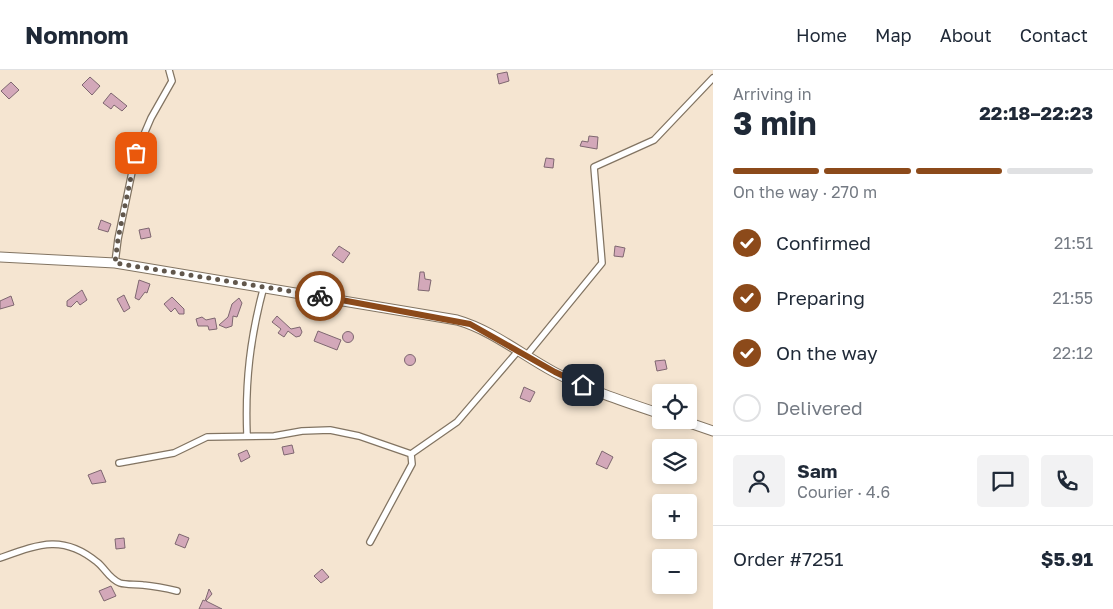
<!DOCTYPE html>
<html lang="en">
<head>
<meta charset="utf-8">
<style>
	:root { --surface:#fff; --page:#f2f2f3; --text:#1f2937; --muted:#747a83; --line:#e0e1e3; --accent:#8c4a1a }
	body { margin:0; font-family:"Golos Text",sans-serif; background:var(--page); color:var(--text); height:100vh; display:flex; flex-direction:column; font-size:19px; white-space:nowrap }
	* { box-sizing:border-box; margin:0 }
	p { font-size:16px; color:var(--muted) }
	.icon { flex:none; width:28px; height:28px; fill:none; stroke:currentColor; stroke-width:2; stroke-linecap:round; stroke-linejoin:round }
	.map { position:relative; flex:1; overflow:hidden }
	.drawer { display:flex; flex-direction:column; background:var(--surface); width:400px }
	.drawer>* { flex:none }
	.tools { position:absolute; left:652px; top:314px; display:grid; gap:10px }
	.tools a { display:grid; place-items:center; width:45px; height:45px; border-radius:5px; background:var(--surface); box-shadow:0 2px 8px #0003; font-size:25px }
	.pin { position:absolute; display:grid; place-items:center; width:42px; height:42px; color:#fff; margin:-21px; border-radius:10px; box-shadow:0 2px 8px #0006 }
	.courier { position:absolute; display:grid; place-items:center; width:50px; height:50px; margin:-25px; border:4px solid #8c4a1a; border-radius:50%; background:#fff; color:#222; box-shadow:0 1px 6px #0007 }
	.summary em { font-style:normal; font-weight:700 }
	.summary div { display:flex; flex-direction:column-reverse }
	.summary { display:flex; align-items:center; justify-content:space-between; height:85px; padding:0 20px }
	h1 { font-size:32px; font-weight:700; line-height:38px }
	.bar { display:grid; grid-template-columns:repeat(4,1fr); gap:8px 5px; align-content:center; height:60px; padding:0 20px }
	.bar i { height:6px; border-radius:4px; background:var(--line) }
	.bar .active { background:var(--accent) }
	.bar p { grid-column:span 4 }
	.line { display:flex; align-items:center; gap:12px; padding:0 20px; border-top:1px solid var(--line) }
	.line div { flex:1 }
	.round { display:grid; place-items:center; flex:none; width:52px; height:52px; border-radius:5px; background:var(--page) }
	ol { padding:0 20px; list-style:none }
	li { display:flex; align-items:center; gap:15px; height:55px }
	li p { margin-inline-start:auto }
	li .icon { padding:5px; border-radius:50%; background:var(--accent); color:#fff; stroke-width:4 }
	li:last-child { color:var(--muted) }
	li i { width:28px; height:28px; border:2px solid var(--line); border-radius:50% }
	header { display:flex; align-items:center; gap:30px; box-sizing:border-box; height:70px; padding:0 25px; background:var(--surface); border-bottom:1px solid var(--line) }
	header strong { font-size:24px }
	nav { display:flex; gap:28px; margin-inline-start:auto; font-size:18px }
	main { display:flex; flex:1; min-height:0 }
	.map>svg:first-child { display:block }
	.building { fill:#d3a8b9; stroke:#7e6770 }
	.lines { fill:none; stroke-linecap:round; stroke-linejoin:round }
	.minor-casing { stroke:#827462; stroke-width:8 }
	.secondary-casing { stroke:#827462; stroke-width:11 }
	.minor { stroke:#fff; stroke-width:5.5 }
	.secondary { stroke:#fff; stroke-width:9 }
	.done { stroke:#61574c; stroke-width:5; stroke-dasharray:0 9 }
	.route { stroke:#8c4a1a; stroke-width:6 }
</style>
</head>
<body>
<header>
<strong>Nomnom</strong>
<nav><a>Home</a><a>Map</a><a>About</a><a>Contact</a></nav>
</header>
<main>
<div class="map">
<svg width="713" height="539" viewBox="0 0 713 539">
	<rect width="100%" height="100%" fill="#f5e5d1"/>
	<path class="building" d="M 507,2 L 509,11 L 499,14 L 497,4 Z
		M 90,7 L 100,16 L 92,25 L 82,15 Z
		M 11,12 L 19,20 L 9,29 L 1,21 Z
		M 111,23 L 127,36 L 122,41 L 114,35 L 111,39 L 103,33 Z
		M 589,66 L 598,67 L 597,79 L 580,76 L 582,71 L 588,72 Z
		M 546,88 L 554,89 L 553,98 L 544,97 Z
		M 101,150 L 111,154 L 108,162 L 98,159 Z
		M 149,158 L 151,167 L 141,169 L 139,160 Z
		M 339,176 L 350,183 L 343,193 L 332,185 Z
		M 615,176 L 625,178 L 623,187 L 614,186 Z
		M 420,202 L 424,202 L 425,209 L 431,210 L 429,221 L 418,220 Z
		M 139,210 L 150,214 L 147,223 L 145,222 L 139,230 L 135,228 Z
		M 82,220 L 87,230 L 80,235 L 77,231 L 71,237 L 67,236 L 67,231 Z
		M 124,225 L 130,238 L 124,242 L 117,229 Z
		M 11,226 L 14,235 L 0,239 L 0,231 Z
		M 172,227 L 184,239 L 184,244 L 179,244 L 175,238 L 171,242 L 164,234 Z
		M 239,228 L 242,233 L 237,247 L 233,246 L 232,256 L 226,258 L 219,255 L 228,247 L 232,234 Z
		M 277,246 L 291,259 L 300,257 L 302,262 L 300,266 L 296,267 L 288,261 L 284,267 L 278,263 L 281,259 L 272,252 Z
		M 202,247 L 206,250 L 215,248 L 217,259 L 209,260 L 208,256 L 198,256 L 196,249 Z
		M 318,261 L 341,270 L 337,280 L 314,271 Z
		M342.5 267a5.5 5.5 0 1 1 11 0a5.5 5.5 0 1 1-11 0Z
		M404.5 290a5.5 5.5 0 1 1 11 0a5.5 5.5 0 1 1-11 0Z
		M 665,290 L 667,299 L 657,301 L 655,291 Z
		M 524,317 L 535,322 L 530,332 L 520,328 Z
		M 292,375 L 294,383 L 284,385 L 282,377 Z
		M 247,380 L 250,387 L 241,392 L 238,384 Z
		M 602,381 L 613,387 L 607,399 L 596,394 Z
		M 101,400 L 106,412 L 92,414 L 88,405 Z
		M 179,464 L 189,468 L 185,478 L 175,474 Z
		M 124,468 L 125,478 L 116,479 L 115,469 Z
		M 322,499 L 329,507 L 321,513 L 314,506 Z
		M 111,516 L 116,526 L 104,531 L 99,521 Z
		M 209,519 L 212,524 L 206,531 L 222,539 L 199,539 L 203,530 L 205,531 Z"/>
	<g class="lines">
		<defs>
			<path id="minor" d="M 115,193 L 118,169 L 136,83 L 151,48 L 172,11 L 169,0
				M 526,286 L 602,193 L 594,97 L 654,70 L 713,8
				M 247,365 C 245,312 250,268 264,216
				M 411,384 L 457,352 L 518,281
				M 119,393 L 174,383 L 207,367 L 274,366 L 302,361 L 330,360 L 359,366 L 411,384 L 412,394 L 370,472
				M 0,488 C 39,474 63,464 97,492 C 105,498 109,509 120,513 C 126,515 135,514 143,515 C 154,516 165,518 177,521"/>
			<path id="secondary" d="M 0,187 L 115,193 L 457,250 C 492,260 522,285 554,302 C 588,320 625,332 661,344
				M 681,350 L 713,361"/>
		</defs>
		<use href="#minor" class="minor-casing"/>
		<use href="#secondary" class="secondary-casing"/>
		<use href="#minor" class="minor"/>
		<use href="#secondary" class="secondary"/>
	</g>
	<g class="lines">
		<path class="done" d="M 136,83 L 118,169 L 115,193 L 320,226"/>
		<path class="route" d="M 320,226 L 470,254 L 555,302 L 583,315"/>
	</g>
</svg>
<div class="tools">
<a><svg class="icon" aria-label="locate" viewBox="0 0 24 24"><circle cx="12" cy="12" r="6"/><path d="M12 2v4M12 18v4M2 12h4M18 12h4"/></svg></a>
<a><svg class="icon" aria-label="layers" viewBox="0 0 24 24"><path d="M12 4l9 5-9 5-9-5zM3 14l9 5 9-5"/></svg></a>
<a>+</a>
<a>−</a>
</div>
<div class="pin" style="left:136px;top:83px;background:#ea580c"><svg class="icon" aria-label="bag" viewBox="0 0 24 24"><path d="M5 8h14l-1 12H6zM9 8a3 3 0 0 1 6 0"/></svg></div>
<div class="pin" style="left:583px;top:315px;background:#1f2937"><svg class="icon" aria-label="home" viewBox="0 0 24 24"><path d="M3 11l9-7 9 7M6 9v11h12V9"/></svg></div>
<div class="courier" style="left:320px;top:226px"><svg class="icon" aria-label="bike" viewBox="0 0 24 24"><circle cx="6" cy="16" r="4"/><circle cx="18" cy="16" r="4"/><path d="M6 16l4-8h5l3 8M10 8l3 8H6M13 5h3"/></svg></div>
</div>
<section class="drawer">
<div class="summary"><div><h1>3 min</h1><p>Arriving in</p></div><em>22:18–22:23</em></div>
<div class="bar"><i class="active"></i><i class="active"></i><i class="active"></i><i></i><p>On the way · 270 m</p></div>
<ol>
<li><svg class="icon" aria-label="check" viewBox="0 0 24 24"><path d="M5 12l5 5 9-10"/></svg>Confirmed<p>21:51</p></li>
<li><svg class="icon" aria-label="check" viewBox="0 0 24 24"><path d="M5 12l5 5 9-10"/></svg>Preparing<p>21:55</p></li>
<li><svg class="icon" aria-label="check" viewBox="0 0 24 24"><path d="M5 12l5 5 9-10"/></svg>On the way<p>22:12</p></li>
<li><i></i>Delivered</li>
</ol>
<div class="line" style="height:90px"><a class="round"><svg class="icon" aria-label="person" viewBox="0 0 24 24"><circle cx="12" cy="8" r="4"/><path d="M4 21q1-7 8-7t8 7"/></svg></a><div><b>Sam</b><p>Courier · 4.6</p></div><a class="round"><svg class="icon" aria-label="chat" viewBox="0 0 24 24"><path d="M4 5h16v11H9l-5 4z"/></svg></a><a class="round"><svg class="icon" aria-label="phone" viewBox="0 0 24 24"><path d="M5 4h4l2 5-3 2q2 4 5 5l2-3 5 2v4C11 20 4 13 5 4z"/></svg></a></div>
<div class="line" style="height:65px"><div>Order #7251</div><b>$5.91</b></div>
</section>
</main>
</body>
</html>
